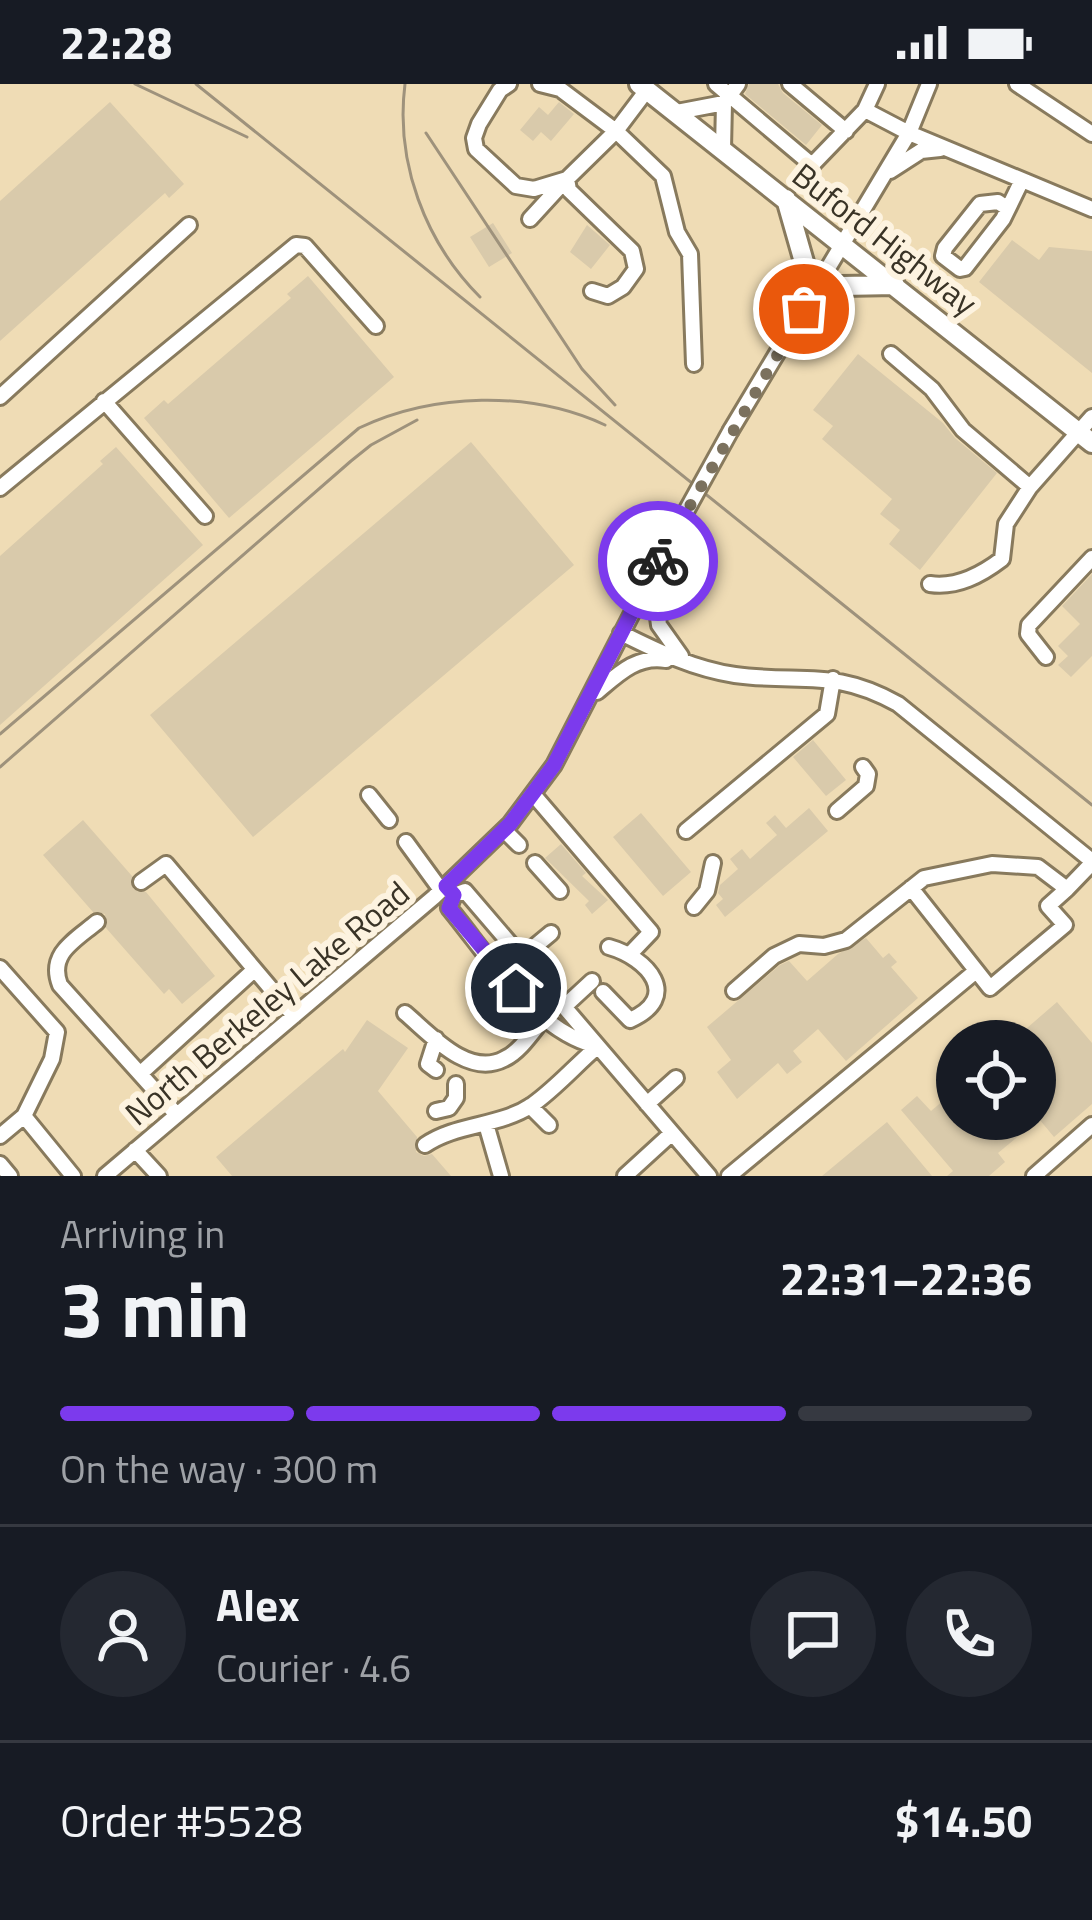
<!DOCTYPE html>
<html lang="en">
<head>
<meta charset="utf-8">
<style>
	:root { --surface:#171b24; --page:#242831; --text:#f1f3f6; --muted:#9ea1a6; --line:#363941; --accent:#7c3aed }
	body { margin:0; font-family:"Titillium Web",sans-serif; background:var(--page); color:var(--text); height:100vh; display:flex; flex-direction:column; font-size:45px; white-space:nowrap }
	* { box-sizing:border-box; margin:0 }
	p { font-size:39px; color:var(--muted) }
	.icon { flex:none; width:66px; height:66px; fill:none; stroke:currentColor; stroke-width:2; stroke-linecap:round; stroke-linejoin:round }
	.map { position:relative; height:1092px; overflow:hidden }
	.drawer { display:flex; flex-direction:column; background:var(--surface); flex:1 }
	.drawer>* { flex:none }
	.buttons { position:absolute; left:936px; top:936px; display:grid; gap:24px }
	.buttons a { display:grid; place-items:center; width:120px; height:120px; border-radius:50%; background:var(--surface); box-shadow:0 3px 9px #0004; font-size:60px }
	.pin { position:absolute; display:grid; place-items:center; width:102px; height:102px; color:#fff; margin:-51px; border:6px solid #fff; border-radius:50%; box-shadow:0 3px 12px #0007 }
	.courier { position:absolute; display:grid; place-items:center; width:120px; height:120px; margin:-60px; border:9px solid #7c3aed; border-radius:50%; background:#fff; color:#222; box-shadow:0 3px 15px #0007 }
	.summary em { font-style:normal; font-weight:700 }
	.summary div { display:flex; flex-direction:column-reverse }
	.summary { display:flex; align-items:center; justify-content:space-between; height:204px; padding:0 60px }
	h1 { font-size:78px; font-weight:700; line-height:90px }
	.bar { display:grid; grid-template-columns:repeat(4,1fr); gap:18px 12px; align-content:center; height:144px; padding:0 60px }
	.bar i { height:15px; border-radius:9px; background:var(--line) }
	.bar .current { background:var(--accent) }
	.bar p { grid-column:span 4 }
	.line { display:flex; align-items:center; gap:30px; padding:0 60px; border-top:3px solid var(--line) }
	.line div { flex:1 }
	.round { display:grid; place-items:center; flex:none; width:126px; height:126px; border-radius:63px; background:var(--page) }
	.status { display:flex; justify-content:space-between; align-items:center; height:84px; padding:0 60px; background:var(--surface); direction:ltr }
	.status svg { height:33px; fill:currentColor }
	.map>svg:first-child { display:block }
	.built { fill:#efdcb5; fill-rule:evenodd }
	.building { fill:#d9caab }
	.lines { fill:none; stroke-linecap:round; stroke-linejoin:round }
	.minor-casing { stroke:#887a5d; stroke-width:20 }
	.major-casing { stroke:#887a5d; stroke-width:24 }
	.minor { stroke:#fff; stroke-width:14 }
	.major { stroke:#fff; stroke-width:18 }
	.rail { stroke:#9e927c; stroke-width:3 }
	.minor-bridge-casing { stroke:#887a5d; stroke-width:20; stroke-linecap:butt }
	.minor-bridge { stroke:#fff; stroke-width:14 }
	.done { stroke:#7b715e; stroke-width:12; stroke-dasharray:0 21.6 }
	.route { stroke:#7c3aed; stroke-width:15 }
	.labels { text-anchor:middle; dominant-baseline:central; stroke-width:12; stroke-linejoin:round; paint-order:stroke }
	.street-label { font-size:33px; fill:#393326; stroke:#fdf3e0 }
</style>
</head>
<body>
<div class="status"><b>22:28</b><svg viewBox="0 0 49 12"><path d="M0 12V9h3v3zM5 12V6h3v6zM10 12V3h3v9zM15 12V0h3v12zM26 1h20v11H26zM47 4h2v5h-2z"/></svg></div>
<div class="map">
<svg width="1092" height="1092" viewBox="0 0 1092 1092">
	<rect width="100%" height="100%" fill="#f5e5c6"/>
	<path class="built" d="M 0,0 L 1092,0 L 1092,1092 L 0,1092 ZM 957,957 L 1035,957 L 1035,1035 L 957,1035 Z"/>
	<path class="building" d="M 749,0 L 778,0 L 783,9 L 822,41 L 806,61 L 745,10 Z
		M 110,18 L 184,100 L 169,114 L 165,109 L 0,257 L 0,117 Z
		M 559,18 L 574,30 L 551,57 L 541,48 L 533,57 L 520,46 L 539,23 L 548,31 Z
		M 493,139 L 512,169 L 489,183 L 470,153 Z
		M 587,141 L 610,161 L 591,185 L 570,168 Z
		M 1012,156 L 1039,176 L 1049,163 L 1092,167 L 1092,289 L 979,198 Z
		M 308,192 L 394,293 L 229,434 L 144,334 L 164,316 L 168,320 L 291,214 L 287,210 Z
		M 858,270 L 943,339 L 955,354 L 997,389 L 920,486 L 889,460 L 900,446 L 880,430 L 892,415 L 822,355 L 833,342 L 813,326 Z
		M 471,358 L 574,481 L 253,753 L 150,631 Z
		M 116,363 L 203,461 L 0,641 L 0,472 L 103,380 L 100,377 Z
		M 1092,490 L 1092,572 L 1071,593 L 1058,581 L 1068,572 L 1058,562 L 1080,540 L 1062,522 Z
		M 813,656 L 846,696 L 826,712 L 793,673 Z
		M 809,724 L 828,747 L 725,833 L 716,821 L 723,815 L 718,809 L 720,801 L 738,785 L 730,775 L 742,765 L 750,775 L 777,751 L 766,739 L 775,731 L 786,744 Z
		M 641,729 L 691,788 L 663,812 L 613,753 Z
		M 83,736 L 132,792 L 133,805 L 146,808 L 215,892 L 182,920 L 169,905 L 164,910 L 106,844 L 105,830 L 93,828 L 43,771 Z
		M 561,760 L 586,789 L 582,792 L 608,816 L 592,830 L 585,821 L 589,817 L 545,774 Z
		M 866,854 L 883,874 L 889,869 L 897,878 L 891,883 L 918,914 L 846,977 L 818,945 L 793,967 L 802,978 L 787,990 L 778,979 L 737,1015 L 717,988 L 731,976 L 707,943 L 780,881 L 789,877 L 807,897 L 838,870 Z
		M 1057,918 L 1092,959 L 1092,1020 L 1054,1053 L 1039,1035 L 998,1069 L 1005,1078 L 989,1092 L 947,1092 L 953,1087 L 901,1026 L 917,1012 L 931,1027 L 957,1005 L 957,1035 L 1035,1035 L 1035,957 L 1012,957 Z
		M 367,936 L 408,964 L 378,1007 L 417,1053 L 416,1068 L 424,1072 L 432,1070 L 451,1092 L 232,1092 L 216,1073 L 343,965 L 345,968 Z
		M 887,1038 L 932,1092 L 822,1092 Z"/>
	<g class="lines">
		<defs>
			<path id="minor" d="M 509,0 L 500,6 L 479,40 L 474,54 L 476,65 L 516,102 L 534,105 L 567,95
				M 540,0 L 560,5 L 616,47 L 567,95 L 569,106 L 632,167 L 636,185 L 623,203 L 608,212 L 592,207
				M 716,0 L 812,81 L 865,26 L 877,0
				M 790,0 L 846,47
				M 1017,0 L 1092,50
				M 647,6 L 616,47 L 663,92 L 677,148 L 690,170 L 694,280
				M 865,26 L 909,49 L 1092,125
				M 677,28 L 724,19
				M 723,65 L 724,19 L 738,0
				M 890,87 L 921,67 L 940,65
				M 1007,124 L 998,118 L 980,120 L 945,164 L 943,172 L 960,185 L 965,184 L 1003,135 L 1021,98
				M 530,135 L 563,99
				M 891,270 L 932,305 L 963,346 L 1030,403 L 1092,333
				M 0,313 L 189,141
				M 104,317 L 205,432
				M 731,346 L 909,49 L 929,0
				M 0,404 L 296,161 L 305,162 L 376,242
				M 652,488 L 659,541 L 681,572
				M 930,500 C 957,504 981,491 1002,475 L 1006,440 L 1030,403
				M 621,549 C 657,567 694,585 735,591 C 801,600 834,584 898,620 L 1092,777
				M 1046,573 L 1028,550 L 1029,541 L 1092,474
				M 597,608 C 618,590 637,571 666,576
				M 533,710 L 651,848 L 631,869
				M 369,711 L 389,736
				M 837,727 L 866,702 L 868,690 L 863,683
				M 504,746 L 519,761
				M 686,747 L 827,630 L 833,595
				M 406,758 L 441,806
				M 535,779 L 560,807
				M 141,798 L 166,780 L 294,932
				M 911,804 L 990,904 L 1065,841 L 1048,822 L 1067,805
				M 450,807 L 454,811 L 449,824 C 488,871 533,946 596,962
				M 454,811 L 465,807 L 709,1092
				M 694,823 L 707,807 L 713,779
				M 97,838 C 74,857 48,870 60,901 L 177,1031
				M 522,873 L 551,849
				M 0,884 L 57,948 L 52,975 L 24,1032
				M 734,907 L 774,872 L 799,860 L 824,862 L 846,856 L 924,794 L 992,780 L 1038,783 L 1067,805 L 1092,779
				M 603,908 L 630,936 C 682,913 648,874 609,863
				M 566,921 L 592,897
				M 405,929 C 430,950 468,994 504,975 C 520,968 533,947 544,934
				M 436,955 L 428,980 L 436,986
				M 141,989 L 254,886
				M 647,1020 L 676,994
				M 530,1022 L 549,1041
				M 436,1027 L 449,1024 L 456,1014 L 456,1000
				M 486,1040 L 501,1092
				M 0,1052 L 24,1032 L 73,1092
				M 425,1061 C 457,1039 499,1043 532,1021 C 555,1005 576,981 597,963
				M 135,1066 L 159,1092
				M 0,1080 L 10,1092
				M 105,1092 L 434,813 L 510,740 L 554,681 L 663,469
				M 625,1092 L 672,1049
				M 729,1092 L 976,887
				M 1034,1092 L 1092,1041"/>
			<path id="major" d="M 639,0 L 1092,359
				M 786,115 L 804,178 L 804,225
				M 804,225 L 842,202 L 895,201"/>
		</defs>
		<use href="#minor" class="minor-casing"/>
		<use href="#major" class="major-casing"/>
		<use href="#minor" class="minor"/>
		<use href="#major" class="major"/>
		<path class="rail" d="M 135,0 L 247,53
			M 196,0 L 1092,721
			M 405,0 C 395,78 425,158 480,213
			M 426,49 L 582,285 L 615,321
			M 0,650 L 359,344 C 433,309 530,306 605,341
			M 0,683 L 351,377 L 371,361 L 417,336"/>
		<defs>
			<path id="minor-bridge" d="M 663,469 L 731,346"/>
		</defs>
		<use href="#minor-bridge" class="minor-bridge-casing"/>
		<use href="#minor-bridge" class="minor-bridge"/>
	</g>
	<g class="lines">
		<path class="done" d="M 658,477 L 804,225"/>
		<path class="route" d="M 516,904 L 449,824 L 454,811 L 446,802 L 510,740 L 554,681 L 658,477"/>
	</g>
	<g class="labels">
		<g class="street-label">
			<text transform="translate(885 155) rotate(38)">Buford Highway</text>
			<text transform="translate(267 919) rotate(-40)">North Berkeley Lake Road</text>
		</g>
	</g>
</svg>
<div class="buttons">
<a><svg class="icon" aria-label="locate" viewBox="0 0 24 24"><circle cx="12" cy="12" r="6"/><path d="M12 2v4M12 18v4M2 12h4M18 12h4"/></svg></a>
</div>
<div class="pin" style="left:804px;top:225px;background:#ea580c"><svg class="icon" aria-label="bag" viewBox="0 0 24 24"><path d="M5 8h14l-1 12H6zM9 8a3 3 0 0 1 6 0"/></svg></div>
<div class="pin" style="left:516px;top:904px;background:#1f2937"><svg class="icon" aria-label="home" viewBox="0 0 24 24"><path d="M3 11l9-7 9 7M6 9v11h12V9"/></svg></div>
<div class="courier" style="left:658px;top:477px"><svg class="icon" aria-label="bike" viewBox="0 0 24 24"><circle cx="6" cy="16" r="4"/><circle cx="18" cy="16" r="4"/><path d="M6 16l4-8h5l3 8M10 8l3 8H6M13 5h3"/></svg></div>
</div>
<section class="drawer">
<div class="summary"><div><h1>3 min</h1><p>Arriving in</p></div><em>22:31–22:36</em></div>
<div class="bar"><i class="current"></i><i class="current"></i><i class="current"></i><i></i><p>On the way · 300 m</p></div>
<div class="line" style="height:216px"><a class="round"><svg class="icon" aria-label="person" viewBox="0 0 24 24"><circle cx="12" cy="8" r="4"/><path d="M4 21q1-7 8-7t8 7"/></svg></a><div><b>Alex</b><p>Courier · 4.6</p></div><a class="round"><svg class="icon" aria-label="chat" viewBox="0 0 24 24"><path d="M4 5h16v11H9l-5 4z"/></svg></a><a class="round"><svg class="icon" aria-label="phone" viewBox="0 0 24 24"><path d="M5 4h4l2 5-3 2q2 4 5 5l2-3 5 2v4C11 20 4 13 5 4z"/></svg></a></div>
<div class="line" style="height:156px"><div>Order #5528</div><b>$14.50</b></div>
</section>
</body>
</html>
